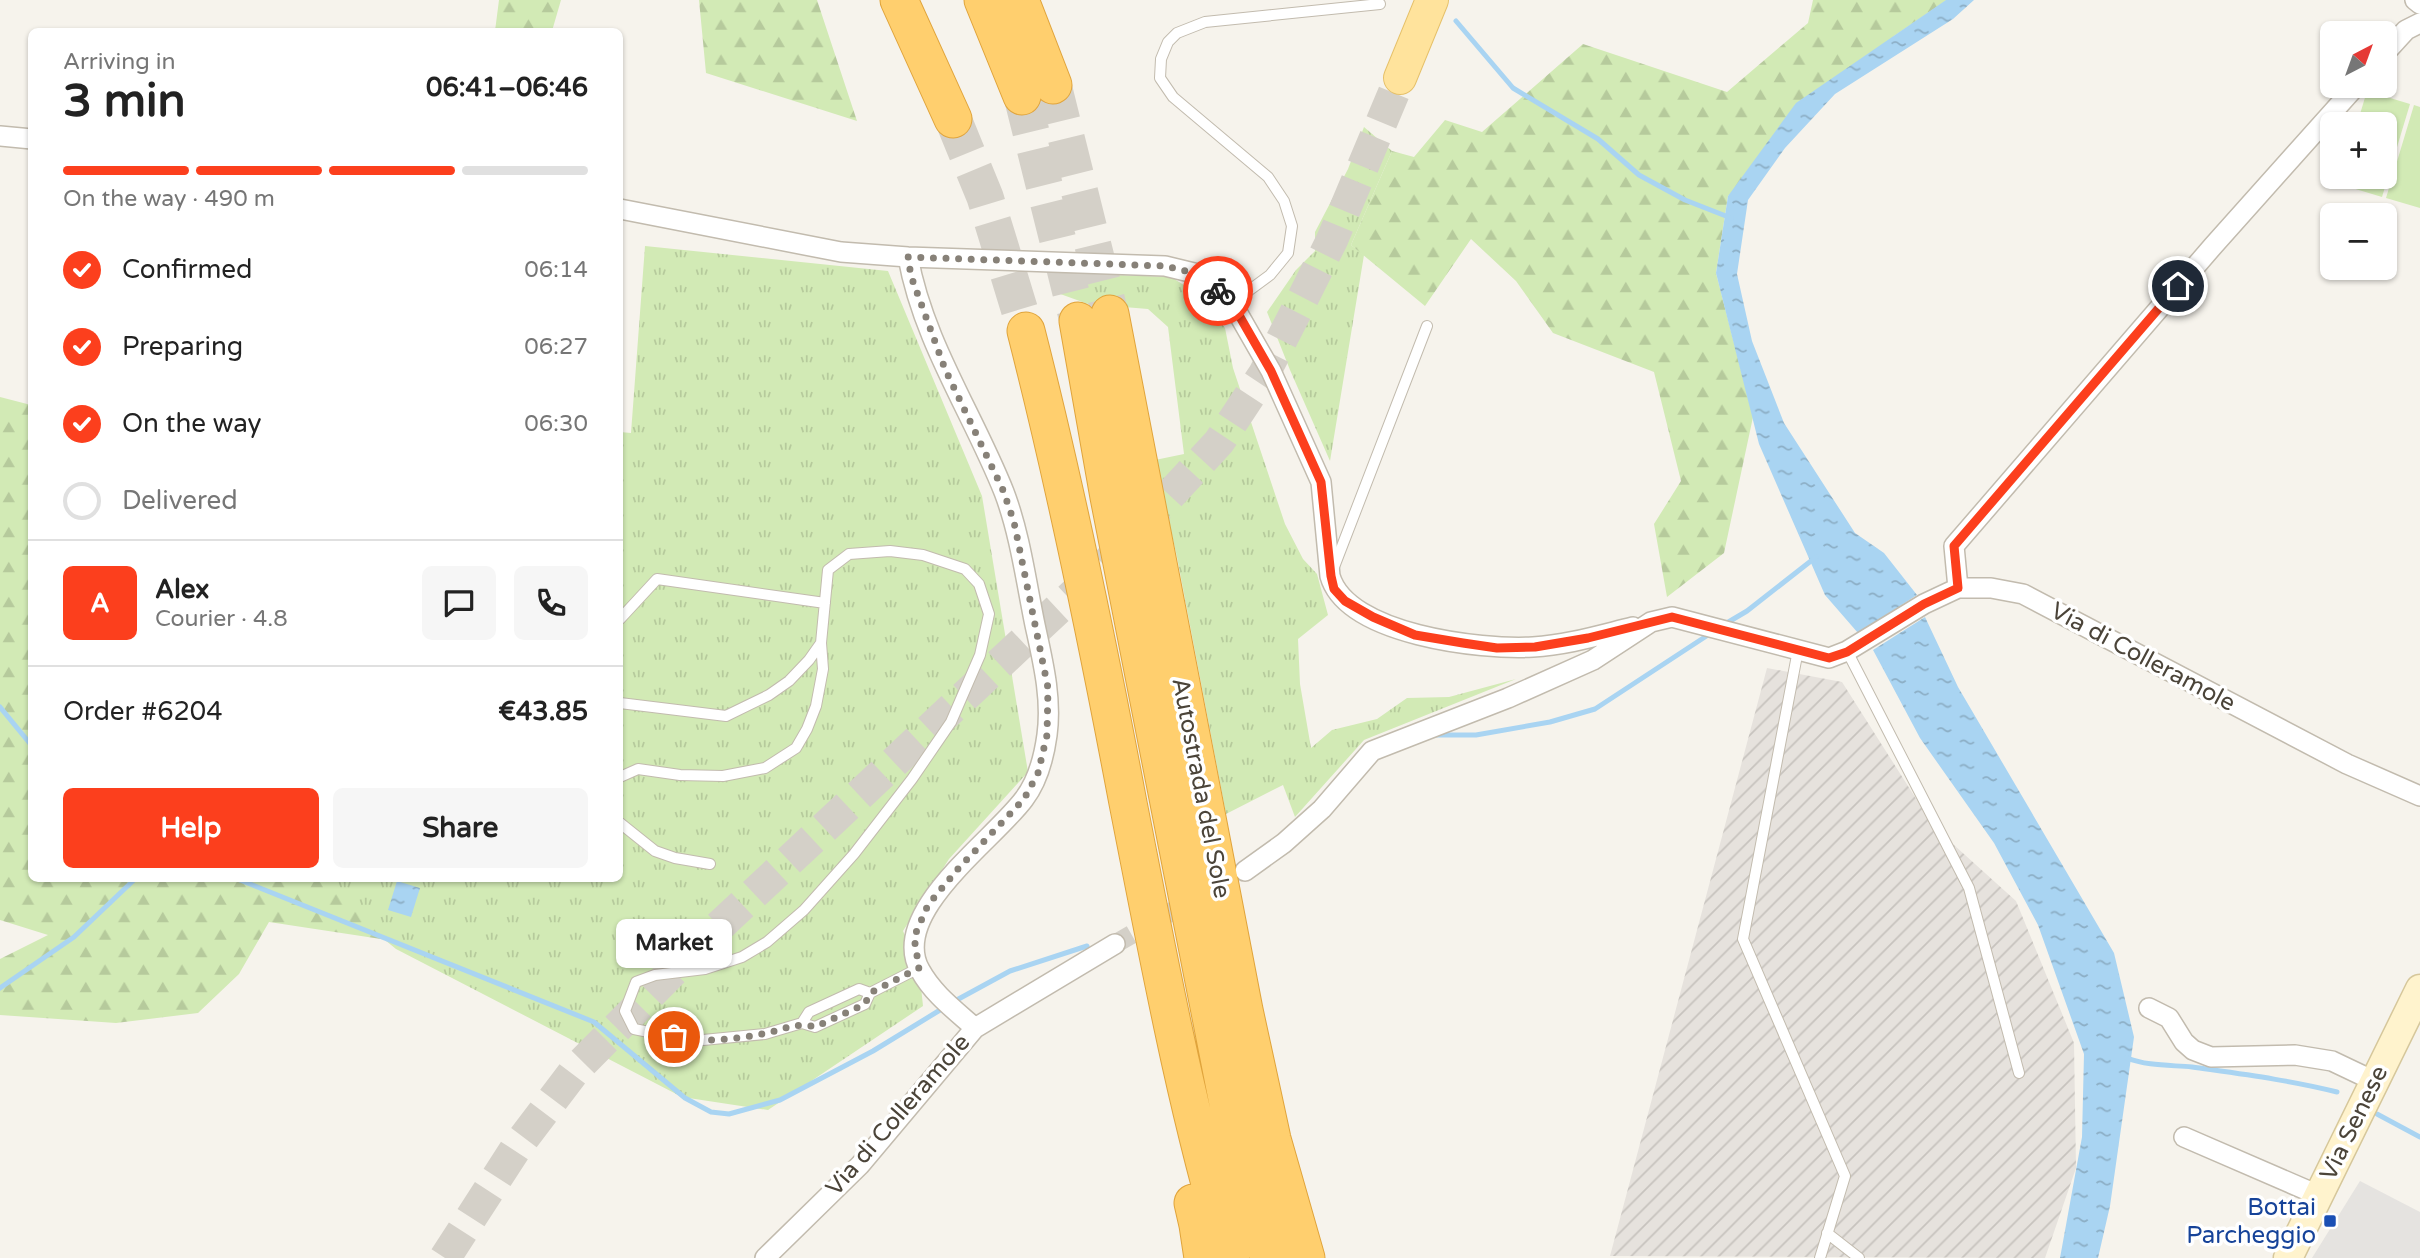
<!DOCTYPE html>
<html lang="en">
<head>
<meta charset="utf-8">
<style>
	:root { --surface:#fff; --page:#f6f6f6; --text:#222; --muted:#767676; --line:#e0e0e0; --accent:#fc3f1d }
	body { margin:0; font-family:"Varela Round",sans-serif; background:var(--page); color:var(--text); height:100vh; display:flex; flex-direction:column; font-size:26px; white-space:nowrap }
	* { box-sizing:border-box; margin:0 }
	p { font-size:23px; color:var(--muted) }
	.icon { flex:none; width:38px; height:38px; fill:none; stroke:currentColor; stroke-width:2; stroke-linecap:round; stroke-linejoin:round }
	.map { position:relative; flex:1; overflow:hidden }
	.drawer { position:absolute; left:28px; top:28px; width:595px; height:854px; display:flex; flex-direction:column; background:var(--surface); border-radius:10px; box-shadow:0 2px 5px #0004 }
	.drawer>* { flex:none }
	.needle { width:46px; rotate:41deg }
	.fabs { position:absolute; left:2320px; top:21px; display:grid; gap:14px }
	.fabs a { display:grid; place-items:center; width:77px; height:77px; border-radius:10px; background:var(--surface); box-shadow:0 2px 5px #0004; font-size:35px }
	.pin { position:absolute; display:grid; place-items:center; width:60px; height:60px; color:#fff; margin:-30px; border:4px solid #fff; border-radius:50%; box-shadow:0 2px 7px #0007 }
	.courier { position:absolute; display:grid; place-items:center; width:70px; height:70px; margin:-35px; border:5px solid #fc3f1d; border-radius:50%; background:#fff; color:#222; box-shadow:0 2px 9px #0007 }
	.bubble { position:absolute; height:49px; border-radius:10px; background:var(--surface); box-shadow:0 2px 5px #0004; font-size:23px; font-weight:700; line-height:49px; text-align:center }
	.summary em { font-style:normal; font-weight:700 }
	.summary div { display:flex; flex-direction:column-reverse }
	.summary { display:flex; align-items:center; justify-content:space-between; height:119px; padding:0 35px }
	h1 { font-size:46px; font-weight:700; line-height:52px }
	.bar { display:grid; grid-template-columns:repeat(4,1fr); gap:10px 7px; align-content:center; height:84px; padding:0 35px }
	.bar i { height:9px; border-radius:5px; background:var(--line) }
	.bar .active { background:var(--accent) }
	.bar p { grid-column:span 4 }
	.line { display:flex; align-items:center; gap:18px; padding:0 35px; border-top:2px solid var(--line) }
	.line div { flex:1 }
	.round { display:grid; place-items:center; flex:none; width:74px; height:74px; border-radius:10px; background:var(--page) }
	ol { padding:0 35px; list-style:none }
	li { display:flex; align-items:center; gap:21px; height:77px }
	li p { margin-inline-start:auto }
	li .icon { padding:7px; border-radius:50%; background:var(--accent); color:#fff; stroke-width:4 }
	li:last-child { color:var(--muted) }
	li i { width:38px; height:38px; border:4px solid var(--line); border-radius:50% }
	.button { display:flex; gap:14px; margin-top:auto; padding:14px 35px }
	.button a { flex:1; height:80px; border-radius:10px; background:var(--accent); color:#fff; font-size:28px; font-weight:700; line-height:80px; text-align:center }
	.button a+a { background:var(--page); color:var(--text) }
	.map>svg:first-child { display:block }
	.industrial { fill:url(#industrial-furrows) }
	.grass { fill:url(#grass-tufts) }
	.forest { fill:url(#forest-firs) }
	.pitch { fill:#d2eab5 }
	.parking { fill:#e5e3e0 }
	.water { fill:url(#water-ripples) }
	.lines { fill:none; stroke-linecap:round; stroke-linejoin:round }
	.stream { stroke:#a9d4f2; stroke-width:5 }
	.minor-tunnel { stroke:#d4d0c8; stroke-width:19; stroke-dasharray:19 10; stroke-linecap:butt }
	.primary-tunnel { stroke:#d4d0c8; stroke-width:32; stroke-dasharray:32 16; stroke-linecap:butt }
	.motorway-tunnel { stroke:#d4d0c8; stroke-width:37; stroke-dasharray:37 18; stroke-linecap:butt }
	.service-casing { stroke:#c2bbae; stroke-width:12 }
	.minor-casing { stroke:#c2bbae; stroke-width:22 }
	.secondary-casing { stroke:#d6c79b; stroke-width:31 }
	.primary-casing { stroke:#e6c16a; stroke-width:34 }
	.motorway-casing { stroke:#e0a43c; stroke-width:39 }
	.service { stroke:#fff; stroke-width:10 }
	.minor { stroke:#fff; stroke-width:19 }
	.secondary { stroke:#fff3cd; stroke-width:28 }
	.primary { stroke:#ffe39c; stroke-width:32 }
	.motorway { stroke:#ffcf6e; stroke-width:37 }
	.done { stroke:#878178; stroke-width:7; stroke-dasharray:0 12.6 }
	.route { stroke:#fc3f1d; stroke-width:9 }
	.transit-dot { fill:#1a4fb4; stroke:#fff; stroke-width:2.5 }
	.labels { text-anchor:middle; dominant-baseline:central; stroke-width:7; stroke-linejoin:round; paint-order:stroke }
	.street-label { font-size:24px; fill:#4b4439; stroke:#fff }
	.transit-label { font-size:24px; fill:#164399; stroke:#fff; text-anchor:end }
</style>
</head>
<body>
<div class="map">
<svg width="2420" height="1258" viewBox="0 0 2420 1258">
	<defs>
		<pattern id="industrial-furrows" width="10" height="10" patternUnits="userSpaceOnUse" patternTransform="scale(1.75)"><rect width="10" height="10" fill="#e6e2dd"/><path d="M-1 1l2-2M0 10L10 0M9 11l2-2" fill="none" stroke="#c7c3be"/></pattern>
		<pattern id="grass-tufts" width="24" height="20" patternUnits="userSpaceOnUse" patternTransform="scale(1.75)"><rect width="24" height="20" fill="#d2eab5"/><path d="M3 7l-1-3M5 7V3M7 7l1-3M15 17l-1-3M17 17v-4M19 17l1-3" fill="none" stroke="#b6ca9c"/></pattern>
		<pattern id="forest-firs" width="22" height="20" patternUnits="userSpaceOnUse" patternTransform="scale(1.75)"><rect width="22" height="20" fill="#d2eab5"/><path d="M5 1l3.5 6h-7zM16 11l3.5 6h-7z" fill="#b6ca9c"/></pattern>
		<pattern id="water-ripples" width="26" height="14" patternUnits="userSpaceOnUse" patternTransform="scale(1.75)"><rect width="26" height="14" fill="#a9d4f2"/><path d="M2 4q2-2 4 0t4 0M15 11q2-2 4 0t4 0" fill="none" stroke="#8caec5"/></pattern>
	</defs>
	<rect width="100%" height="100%" fill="#f6f3ec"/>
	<path class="industrial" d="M 1767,668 L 1842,682 L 1934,827 L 2016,901 L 2074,1043 L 2076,1168 L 2045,1258 L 1610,1256 Z"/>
	<path class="grass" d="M 1364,127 L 1392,151 L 1351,245 L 1364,255 L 1330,461 L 1290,370 L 1267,312 L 1296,270 L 1315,251 L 1315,232 L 1348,169 Z
		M 645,246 L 888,271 L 982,496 L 1028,772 L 949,859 L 903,931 L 919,968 L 923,1006 L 768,1110 L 682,1097 L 396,949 L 310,879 L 620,878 L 620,432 L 631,433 Z
		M 1116,275 L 1171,277 L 1200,295 L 1225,328 L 1233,368 L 1285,524 L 1303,559 L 1317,574 L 1328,615 L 1298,639 L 1300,684 L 1311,748 L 1332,730 L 1377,719 L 1407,698 L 1449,697 L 1516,679 L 1364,740 L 1295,817 L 1283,785 L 1226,814 L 1177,557 L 1155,460 L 1184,454 L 1168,327 L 1148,309 L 1088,304 L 1052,291 Z"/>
	<path class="forest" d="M 499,0 L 561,0 L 552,31 L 495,31 Z
		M 699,0 L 817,0 L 857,121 L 706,73 Z
		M 1813,0 L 1947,0 L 1894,36 L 1728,196 L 1716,273 L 1753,417 L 1724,553 L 1667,597 L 1654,524 L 1681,481 L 1654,372 L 1553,333 L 1516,281 L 1471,239 L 1425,306 L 1351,245 L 1392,151 L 1414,157 L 1445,120 L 1482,132 L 1583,44 L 1727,92 L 1808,23 Z
		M 0,397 L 31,405 L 32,878 L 332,879 L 394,941 L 269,922 L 239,974 L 198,1013 L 116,1023 L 0,1015 L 0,959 L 48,935 L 0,920 Z"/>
	<path class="pitch" d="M 2367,91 L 2410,104 L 2382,197 L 2339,184 L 2341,177 L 2385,177 L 2385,124 L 2357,124 Z
		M 2414,105 L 2420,107 L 2420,208 L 2386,198 Z"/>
	<path class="parking" d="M 2360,1181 L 2420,1212 L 2420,1258 L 2312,1258 Z"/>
	<path class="water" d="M 1946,0 L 1974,0 L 1953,19 L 1835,94 L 1785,148 L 1748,200 L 1737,274 L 1752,341 L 1784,423 L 1855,533 L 1884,553 L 1917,595 L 1858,633 L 1825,595 L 1759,444 L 1716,273 L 1728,196 L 1796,103 Z
		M 1925,617 L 1958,687 L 2114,953 L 2134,1037 L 2110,1206 L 2098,1258 L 2060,1258 L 2082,1137 L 2084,1054 L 2038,925 L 1994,843 L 1920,738 L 1873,650 Z
		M 397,881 L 420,888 L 411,917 L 388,910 Z"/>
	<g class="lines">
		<path class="stream" d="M 1456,21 L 1513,88 L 1598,139 L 1639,175 L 1685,200 L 1731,218
			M 1725,624 L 1747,611 L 1816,557
			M 0,707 L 32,746
			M 1435,735 L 1476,735 L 1550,722 L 1595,709 L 1711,633
			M 235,878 L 594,1022 L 685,1098 L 711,1112 L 729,1114 L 780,1100 L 873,1051 L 945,1007
			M 0,988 L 74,937 L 136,878
			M 953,1002 L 1010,971 L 1087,946
			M 2127,1058 C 2147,1066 2170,1065 2192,1067 C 2241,1074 2289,1080 2337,1092
			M 2377,1114 L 2420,1137"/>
		<path class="minor-tunnel" d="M 1115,944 L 1192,900"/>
		<path class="primary-tunnel" d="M 445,1258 L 516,1148 L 576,1069 L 696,948 L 1107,563 L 1219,442 L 1264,374 L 1304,296 L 1332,240 L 1400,78"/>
		<path class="motorway-tunnel" d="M 1053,85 L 1110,314
			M 1022,96 L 1078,321
			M 953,119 L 985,197 L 1026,331"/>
		<defs>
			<path id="service" d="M 1232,303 L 1270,275 L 1288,253 L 1292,226 L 1284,201 L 1268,177 L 1173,97 L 1160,78 L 1161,59 L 1168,42 L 1177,33 L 1205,22 L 1380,4
				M 1334,567 L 1427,326
				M 620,619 L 657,579 L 825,603
				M 1798,650 L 1743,939 L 1845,1176 L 1820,1258
				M 1847,651 L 1969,888 L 2019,1073
				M 620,703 L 726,716 L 769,695 L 789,681 L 809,660 L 821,643
				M 620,777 L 638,769 L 680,775 L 723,776 L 765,768 L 796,748 L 807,729 L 816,706 L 823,669 L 821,643 L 828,570 L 849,554 L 890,551 L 923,555 L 965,569 L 979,584 L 989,614 L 980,655 L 951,722 L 912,779 L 854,854 L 804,910 L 767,942 L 742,957 L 705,969 L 655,975 L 636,982 L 625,1011 L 634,1029 L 693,1041 L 765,1034 L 802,1023 L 815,1027 L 865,1004 L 870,993 L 919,968
				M 620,823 L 655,851 L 675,858 L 710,864
				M 802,1023 L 809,1012 L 859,989 L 870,993
				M 1827,1233 L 1859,1258"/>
			<path id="minor" d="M 2415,0 L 2420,4
				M 2385,53 L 2406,30 L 2420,23
				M 0,136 L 32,139
				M 620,209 L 841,252 L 908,257 L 1165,266 L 1198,274 L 1232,303 L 1271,371 L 1321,482 L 1330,576 C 1347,635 1481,650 1533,647 C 1567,645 1600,635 1633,627
				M 908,257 C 923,341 973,414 1004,492 C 1020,534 1026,581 1035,625 C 1043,662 1052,698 1047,735 C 1044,757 1037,782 1024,799 C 994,840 888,913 920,970 C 933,994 955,1010 975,1028
				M 1958,588 L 1954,546 L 2213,246 L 2356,86
				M 1245,871 L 1284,843 L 1322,809 L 1372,751 L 1508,698 L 1593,660 L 1651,622 L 1672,617 L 1829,658 L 1847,651 L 1924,604 L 1958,588 L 1991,588 L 2023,594 L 2347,764 L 2420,796
				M 2149,1008 L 2169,1018 L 2184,1042 L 2193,1050 L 2211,1057 L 2295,1055 L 2332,1061 L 2374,1081
				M 2184,1137 L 2318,1195
				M 765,1258 L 860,1165 L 975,1028 L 1115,944"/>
			<path id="secondary" d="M 2288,1258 L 2420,989"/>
			<path id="primary" d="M 1400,78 L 1432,0"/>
			<path id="motorway" d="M 899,0 L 953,119
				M 983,0 L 1022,96
				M 1020,0 L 1053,85
				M 1110,314 L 1244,1010 L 1272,1139 L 1306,1258
				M 1078,321 L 1109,497 L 1235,1139 L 1269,1258
				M 1026,331 C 1066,487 1098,644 1128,803 C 1158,955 1186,1109 1231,1258
				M 1193,1203 L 1198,1225 L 1203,1258"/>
		</defs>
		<use href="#service" class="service-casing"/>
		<use href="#minor" class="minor-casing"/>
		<use href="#secondary" class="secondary-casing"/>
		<use href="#primary" class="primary-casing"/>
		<use href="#motorway" class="motorway-casing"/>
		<use href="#service" class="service"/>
		<use href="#minor" class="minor"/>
		<use href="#secondary" class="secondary"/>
		<use href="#primary" class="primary"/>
		<use href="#motorway" class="motorway"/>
	</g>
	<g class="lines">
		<path class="done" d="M 674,1037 C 703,1043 738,1039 767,1033 C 784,1029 797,1022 815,1027 L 865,1004 L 870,993 L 919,968 L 914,937 L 928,905 L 957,870 L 1024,799 L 1038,773 L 1047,735 L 1048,688 L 1014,522 L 1003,490 L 945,369 L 911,276 L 908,257 L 1165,266 L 1198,274 L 1218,291"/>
		<path class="route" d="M 1218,291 L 1232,303 L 1271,371 L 1321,482 L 1331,576 L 1334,589 L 1345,601 L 1373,617 L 1415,635 L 1463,643 L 1497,648 L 1535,647 L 1588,638 L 1672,617 L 1829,658 L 1847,652 L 1924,604 L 1958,588 L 1954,546 L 2178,286"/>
	</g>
	<rect class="transit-dot" x="2323" y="1214" width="14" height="14" rx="3.5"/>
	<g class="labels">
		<g class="street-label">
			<text transform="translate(2143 657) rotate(28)">Via di Colleramole</text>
			<text transform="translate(1201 788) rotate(79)">Autostrada del Sole</text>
			<text transform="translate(898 1115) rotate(-49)">Via di Colleramole</text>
			<text transform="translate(2354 1123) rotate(-64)">Via Senese</text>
		</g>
		<g class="transit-label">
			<text x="2316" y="1207">Bottai<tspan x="2316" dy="28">Parcheggio</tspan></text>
		</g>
	</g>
</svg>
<div class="fabs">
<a><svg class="needle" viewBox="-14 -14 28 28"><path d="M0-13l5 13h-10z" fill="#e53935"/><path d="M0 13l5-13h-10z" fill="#767676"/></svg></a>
<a>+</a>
<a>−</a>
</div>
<div class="pin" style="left:674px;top:1037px;background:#ea580c"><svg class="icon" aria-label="bag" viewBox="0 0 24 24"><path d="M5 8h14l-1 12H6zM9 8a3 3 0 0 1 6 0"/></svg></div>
<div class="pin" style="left:2178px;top:286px;background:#1f2937"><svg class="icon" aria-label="home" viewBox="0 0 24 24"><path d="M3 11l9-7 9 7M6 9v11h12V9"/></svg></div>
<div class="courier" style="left:1218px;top:291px"><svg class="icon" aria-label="bike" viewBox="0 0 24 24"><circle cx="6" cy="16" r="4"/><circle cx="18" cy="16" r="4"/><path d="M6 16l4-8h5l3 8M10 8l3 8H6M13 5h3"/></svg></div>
<div class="bubble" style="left:616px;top:919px;width:116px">Market</div>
<section class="drawer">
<div class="summary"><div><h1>3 min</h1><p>Arriving in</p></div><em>06:41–06:46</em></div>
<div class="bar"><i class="active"></i><i class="active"></i><i class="active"></i><i></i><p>On the way · 490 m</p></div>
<ol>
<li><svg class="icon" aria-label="check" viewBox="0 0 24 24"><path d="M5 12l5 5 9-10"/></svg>Confirmed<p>06:14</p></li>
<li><svg class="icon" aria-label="check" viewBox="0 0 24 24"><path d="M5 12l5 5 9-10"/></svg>Preparing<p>06:27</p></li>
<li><svg class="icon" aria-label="check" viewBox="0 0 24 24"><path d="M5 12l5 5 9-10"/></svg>On the way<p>06:30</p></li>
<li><i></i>Delivered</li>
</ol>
<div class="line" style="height:126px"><b class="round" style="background:var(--accent);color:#fff">A</b><div><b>Alex</b><p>Courier · 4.8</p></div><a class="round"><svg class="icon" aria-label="chat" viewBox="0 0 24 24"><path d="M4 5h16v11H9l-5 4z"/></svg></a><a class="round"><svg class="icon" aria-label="phone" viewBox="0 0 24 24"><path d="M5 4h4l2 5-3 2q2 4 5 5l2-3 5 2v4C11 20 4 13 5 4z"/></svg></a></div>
<div class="line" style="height:91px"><div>Order #6204</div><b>€43.85</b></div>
<div class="button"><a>Help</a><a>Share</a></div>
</section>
</div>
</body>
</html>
